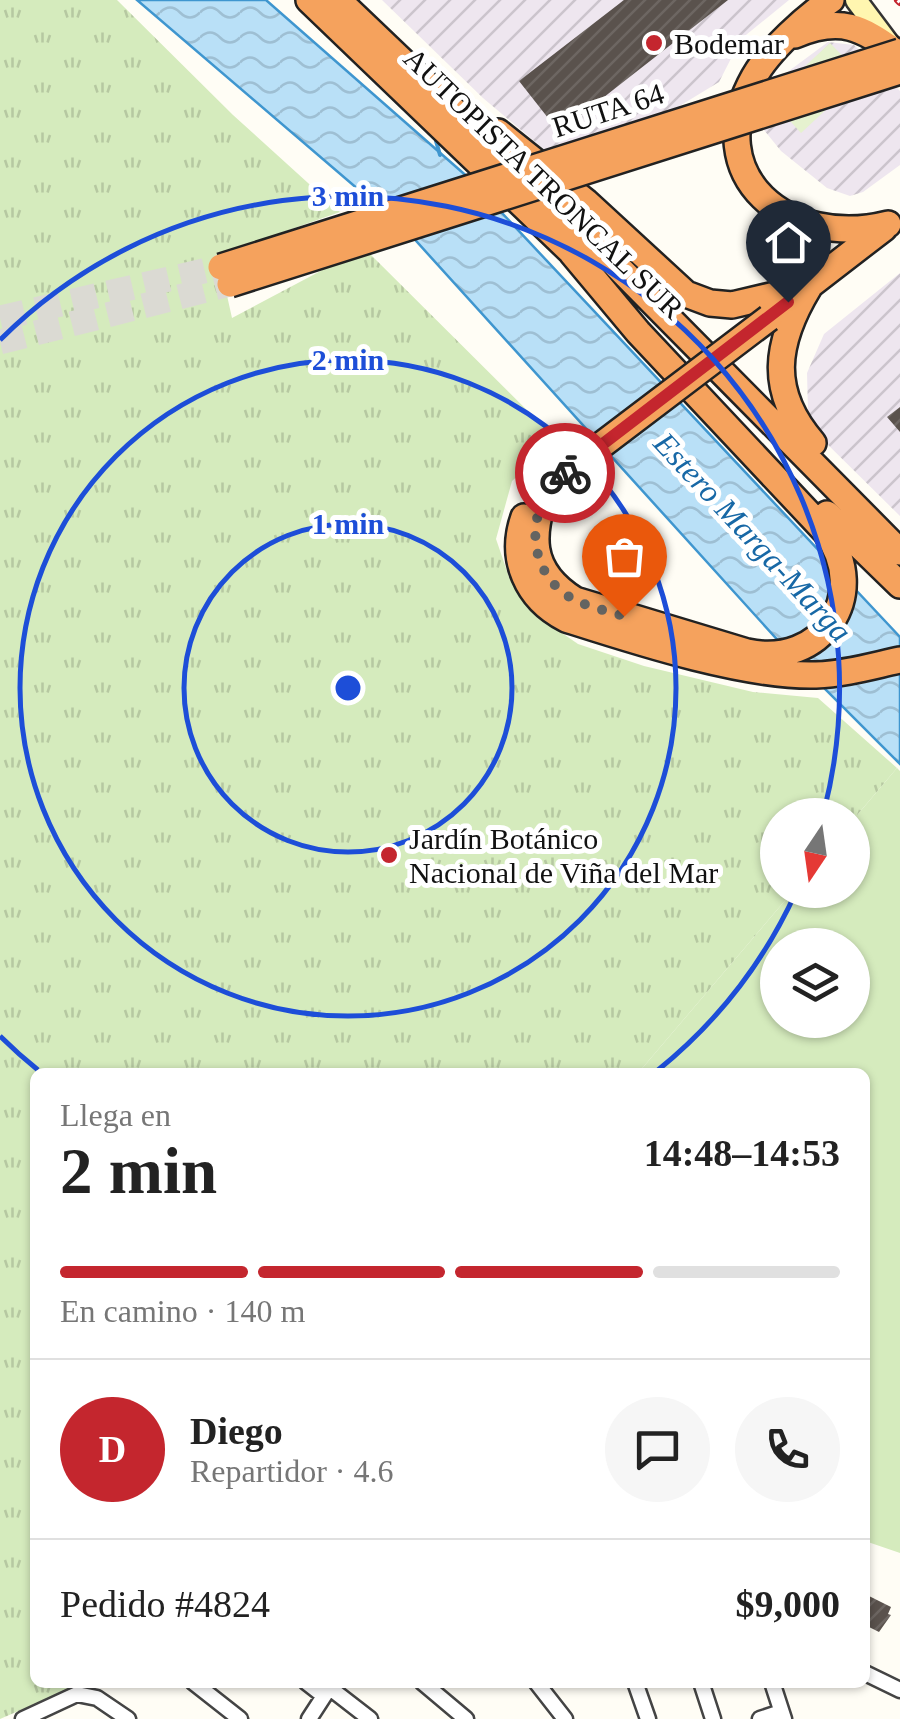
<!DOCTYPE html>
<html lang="es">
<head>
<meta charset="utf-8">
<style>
	:root { --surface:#fff; --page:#f6f6f6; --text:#222; --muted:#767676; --line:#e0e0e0; --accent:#c4262e }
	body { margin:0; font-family:Georgia,serif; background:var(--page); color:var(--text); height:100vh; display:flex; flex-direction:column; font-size:38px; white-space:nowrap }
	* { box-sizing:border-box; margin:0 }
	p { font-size:32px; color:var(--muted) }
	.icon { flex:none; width:55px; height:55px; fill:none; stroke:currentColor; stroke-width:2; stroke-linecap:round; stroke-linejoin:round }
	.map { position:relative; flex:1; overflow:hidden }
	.details { position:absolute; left:30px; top:1068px; width:840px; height:620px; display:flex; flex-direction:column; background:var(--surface); border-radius:15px; box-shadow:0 2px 8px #0004 }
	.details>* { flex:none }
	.needle { width:65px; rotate:193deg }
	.buttons { position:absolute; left:760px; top:798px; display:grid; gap:20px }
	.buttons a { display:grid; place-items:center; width:110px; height:110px; border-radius:50%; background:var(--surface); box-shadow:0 2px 8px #0004; font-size:50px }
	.pin { position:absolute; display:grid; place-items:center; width:85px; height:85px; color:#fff; margin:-102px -42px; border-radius:50% 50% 50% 0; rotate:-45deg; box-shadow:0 0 10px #0007 }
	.pin .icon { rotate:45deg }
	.courier { position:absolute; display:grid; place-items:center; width:100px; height:100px; margin:-50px; border:8px solid #c4262e; border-radius:50%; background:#fff; color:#222; box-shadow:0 2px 12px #0007 }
	.overview em { font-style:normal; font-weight:600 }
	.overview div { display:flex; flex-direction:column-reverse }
	.overview { display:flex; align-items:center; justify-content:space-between; height:170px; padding:0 30px }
	h1 { font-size:65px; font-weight:600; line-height:75px }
	.bar { display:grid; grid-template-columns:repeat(4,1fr); gap:15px 10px; align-content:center; height:120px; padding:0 30px }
	.bar i { height:12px; border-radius:8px; background:var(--line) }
	.bar .active { background:var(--accent) }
	.bar p { grid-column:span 4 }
	.line { display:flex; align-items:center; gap:25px; padding:0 30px; border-top:2px solid var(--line) }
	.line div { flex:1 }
	.round { display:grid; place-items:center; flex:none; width:105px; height:105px; border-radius:52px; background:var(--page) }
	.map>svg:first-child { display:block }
	.industrial { fill:url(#industrial-furrows) }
	.grass { fill:#d5ebbd; fill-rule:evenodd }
	.park { fill:url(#park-tufts) }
	.pitch { fill:#e6f2cf }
	.water { fill:url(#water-waves); stroke:#3f96cf; stroke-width:2.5 }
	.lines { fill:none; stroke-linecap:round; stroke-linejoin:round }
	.stream { stroke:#3f96cf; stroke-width:4 }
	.building { fill:url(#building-hatch) }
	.highway-tunnel { stroke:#dbdad3; stroke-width:25; stroke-dasharray:25 12; stroke-linecap:butt }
	.street-casing { stroke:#444; stroke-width:19 }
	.secondary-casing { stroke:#333; stroke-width:25 }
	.highway-casing { stroke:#222; stroke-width:30 }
	.street { stroke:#fff; stroke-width:14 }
	.secondary { stroke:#fff6b0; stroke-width:20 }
	.highway { stroke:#f5a25d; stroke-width:25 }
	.rail-casing { stroke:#c4262e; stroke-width:8 }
	.rail { stroke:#fff; stroke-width:4; stroke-dasharray:11; stroke-linecap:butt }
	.highway-bridge-casing { stroke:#222; stroke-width:30; stroke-linecap:butt }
	.highway-bridge { stroke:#f5a25d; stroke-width:25 }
	.done { stroke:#646461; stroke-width:10; stroke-dasharray:0 18 }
	.route { stroke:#c4262e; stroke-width:12 }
	.ring { fill:none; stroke:#1d4ed8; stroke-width:5 }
	.poi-dot { fill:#c4262e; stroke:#fff; stroke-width:4 }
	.labels { text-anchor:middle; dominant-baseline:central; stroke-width:10; stroke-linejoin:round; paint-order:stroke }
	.poi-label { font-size:30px; fill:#111; stroke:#fff; text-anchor:start }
	.street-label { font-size:30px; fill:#111; stroke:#fff }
	.water-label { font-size:32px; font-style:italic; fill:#1768a6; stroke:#fff }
	.centre { fill:#1d4ed8; stroke:#fff; stroke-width:5 }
	.ring-label { font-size:30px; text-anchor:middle; font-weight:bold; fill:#1d4ed8; stroke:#fff; stroke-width:10; stroke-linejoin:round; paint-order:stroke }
</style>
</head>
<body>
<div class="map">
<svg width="900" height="1719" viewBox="0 0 900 1719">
	<defs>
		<pattern id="industrial-furrows" width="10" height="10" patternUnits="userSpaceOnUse" patternTransform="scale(2.5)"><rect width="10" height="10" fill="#eee6ef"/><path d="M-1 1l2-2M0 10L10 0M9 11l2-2" fill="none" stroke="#cbc4cc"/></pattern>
		<pattern id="park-tufts" width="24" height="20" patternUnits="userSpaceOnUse" patternTransform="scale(2.5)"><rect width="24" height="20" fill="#d5ebbd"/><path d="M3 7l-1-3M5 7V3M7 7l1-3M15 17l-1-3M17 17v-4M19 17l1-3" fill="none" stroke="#b6c8a1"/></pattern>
		<pattern id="water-waves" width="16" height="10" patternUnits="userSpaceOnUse" patternTransform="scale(2.5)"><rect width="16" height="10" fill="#b9e0f7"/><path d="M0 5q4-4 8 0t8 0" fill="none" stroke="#9ebfd3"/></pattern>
		<pattern id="building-hatch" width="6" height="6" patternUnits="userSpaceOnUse" patternTransform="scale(2.5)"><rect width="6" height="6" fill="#5a524d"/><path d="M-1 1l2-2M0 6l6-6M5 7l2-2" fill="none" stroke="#6d6662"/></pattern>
	</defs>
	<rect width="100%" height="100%" fill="#fffdf5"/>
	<path class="industrial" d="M 382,0 L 789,0 L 741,39 L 719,82 L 571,172 L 483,98 Z
		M 828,42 L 854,45 L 900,91 L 900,165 L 863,192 L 850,196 L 827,188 L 781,151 L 764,130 L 762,107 L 774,82 Z
		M 900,273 L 900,516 L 817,434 L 808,410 L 807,373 L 824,334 Z"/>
	<path class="grass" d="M 897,768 L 900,771 L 900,1553 L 865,1541 L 865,1072 L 639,1072 L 794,890 L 852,890 L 853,820 ZM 778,945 L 852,945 L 852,1020 L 778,1020 Z"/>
	<path class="park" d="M 0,0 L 117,0 L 233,115 L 340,212 L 218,255 L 232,318 L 364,248 L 557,440 L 512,481 L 496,539 L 509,577 L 536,615 L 578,644 L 644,666 L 753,692 L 818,698 L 897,768 L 853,820 L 852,815 L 778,815 L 778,890 L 794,890 L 639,1072 L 35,1072 L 35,1682 L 83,1683 L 0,1719 Z"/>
	<path class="pitch" d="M 830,43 L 862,76 L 801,133 L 770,99 Z"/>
	<path class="water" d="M 137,0 L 266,0 L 471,180 L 900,637 L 900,764 L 793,657 L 408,232 Z"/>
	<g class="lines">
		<path class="stream" d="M 436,141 L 440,155"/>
	</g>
	<path class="building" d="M 624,0 L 728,0 L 567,126 L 560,116 L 552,123 L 519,81 Z
		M 900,407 L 900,432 L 887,417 Z
		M 865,1594 L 891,1607 L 888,1614 L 891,1615 L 879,1632 L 865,1625 Z"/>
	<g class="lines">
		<path class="highway-tunnel" d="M 0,318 L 221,267
			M 0,342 L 230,284"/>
		<defs>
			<path id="street" d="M 865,1673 L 900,1690
				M 193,1682 L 240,1719
				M 306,1682 L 324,1696
				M 422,1682 L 466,1719
				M 536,1682 L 565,1719
				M 635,1682 L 648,1719
				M 701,1682 L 713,1719
				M 772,1682 L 784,1719
				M 330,1688 L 370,1719
				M 23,1719 L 77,1694 L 97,1698 L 128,1719
				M 309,1719 L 333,1682
				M 760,1719 L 781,1712"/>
			<path id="secondary" d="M 856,0 L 889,44"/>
			<path id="highway" d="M 309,0 L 583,263
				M 338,0 L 615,264 L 900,552
				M 831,0 C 806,17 769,50 754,77 C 698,177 789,249 888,224
				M 795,35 C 840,16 862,27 898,54
				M 498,132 L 586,202 L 686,294 L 710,303 L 732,305 L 809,287
				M 809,287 C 775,343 768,391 813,443
				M 797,295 L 884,228
				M 548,486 C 530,533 527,570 575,600 L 747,652 C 822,668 871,595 826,532 L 638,332 L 572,253
				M 827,514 L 900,585
				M 524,517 C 509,559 527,599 566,619 C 635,641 745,677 816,675 C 845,674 872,666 900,660"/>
		</defs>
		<use href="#street" class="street-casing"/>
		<use href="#secondary" class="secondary-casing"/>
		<use href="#highway" class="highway-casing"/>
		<use href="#street" class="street"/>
		<use href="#secondary" class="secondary"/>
		<use href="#highway" class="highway"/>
		<defs>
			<path id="rail" d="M 898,0 L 900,2"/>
		</defs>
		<use href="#rail" class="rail-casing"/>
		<use href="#rail" class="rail"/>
		<defs>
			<path id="highway-bridge" d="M 221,267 L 900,52
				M 230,284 L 900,71
				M 562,475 L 769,318"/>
		</defs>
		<use href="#highway-bridge" class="highway-bridge-casing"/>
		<use href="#highway-bridge" class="highway-bridge"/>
	</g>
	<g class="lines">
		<path class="done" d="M 565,473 C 527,503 524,564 565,594 C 582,606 604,610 624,616"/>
		<path class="route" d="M 565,473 L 788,302"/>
	</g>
	<g class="ring">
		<circle cx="348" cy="688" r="164"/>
		<circle cx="348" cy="688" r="328"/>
		<path d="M796 892A492 492 0 0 1 658 1070M38 1070A492 492 0 0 1 0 1036M0 340A492 492 0 0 1 824 811"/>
	</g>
	<g class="poi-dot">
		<circle cx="654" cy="43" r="10"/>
		<circle cx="389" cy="855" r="10"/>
	</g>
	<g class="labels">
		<g class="poi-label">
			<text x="674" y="43">Bodemar</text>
			<text x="409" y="838">Jardín Botánico<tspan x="409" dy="34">Nacional de Viña del Mar</tspan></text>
		</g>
		<g class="street-label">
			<text transform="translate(608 110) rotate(-18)">RUTA 64</text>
			<text transform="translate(544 183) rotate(44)">AUTOPISTA TRONCAL SUR</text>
		</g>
		<g class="water-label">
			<text transform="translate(753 537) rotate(47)">Estero Marga-Marga</text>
		</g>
	</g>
	<circle cx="348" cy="688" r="15" class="centre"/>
	<g class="ring-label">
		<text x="348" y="206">3 min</text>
		<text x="348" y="370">2 min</text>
		<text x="348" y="534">1 min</text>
	</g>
</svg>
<div class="buttons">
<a><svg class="needle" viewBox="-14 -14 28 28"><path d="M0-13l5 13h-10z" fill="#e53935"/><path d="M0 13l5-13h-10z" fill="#767676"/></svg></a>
<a><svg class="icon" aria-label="layers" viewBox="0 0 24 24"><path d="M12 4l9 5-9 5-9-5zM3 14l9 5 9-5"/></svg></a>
</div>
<div class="pin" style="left:624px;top:616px;background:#ea580c"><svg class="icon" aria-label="bag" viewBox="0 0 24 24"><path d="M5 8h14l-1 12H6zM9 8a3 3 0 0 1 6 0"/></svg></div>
<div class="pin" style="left:788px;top:302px;background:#1f2937"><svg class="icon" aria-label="home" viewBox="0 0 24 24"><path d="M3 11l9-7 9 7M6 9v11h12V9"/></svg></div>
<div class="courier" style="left:565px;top:473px"><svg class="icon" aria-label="bike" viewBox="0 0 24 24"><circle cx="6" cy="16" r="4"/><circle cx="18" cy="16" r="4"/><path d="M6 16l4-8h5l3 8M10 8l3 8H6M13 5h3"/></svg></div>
<section class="details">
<div class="overview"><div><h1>2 min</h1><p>Llega en</p></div><em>14:48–14:53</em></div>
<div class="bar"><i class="active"></i><i class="active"></i><i class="active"></i><i></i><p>En camino · 140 m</p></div>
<div class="line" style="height:180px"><b class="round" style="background:var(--accent);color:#fff">D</b><div><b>Diego</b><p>Repartidor · 4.6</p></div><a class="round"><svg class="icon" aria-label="chat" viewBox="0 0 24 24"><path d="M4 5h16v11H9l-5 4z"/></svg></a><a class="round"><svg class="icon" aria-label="phone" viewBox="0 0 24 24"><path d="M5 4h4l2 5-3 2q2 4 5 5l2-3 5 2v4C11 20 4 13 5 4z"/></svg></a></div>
<div class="line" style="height:130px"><div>Pedido #4824</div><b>$9,000</b></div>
</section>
</div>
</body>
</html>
